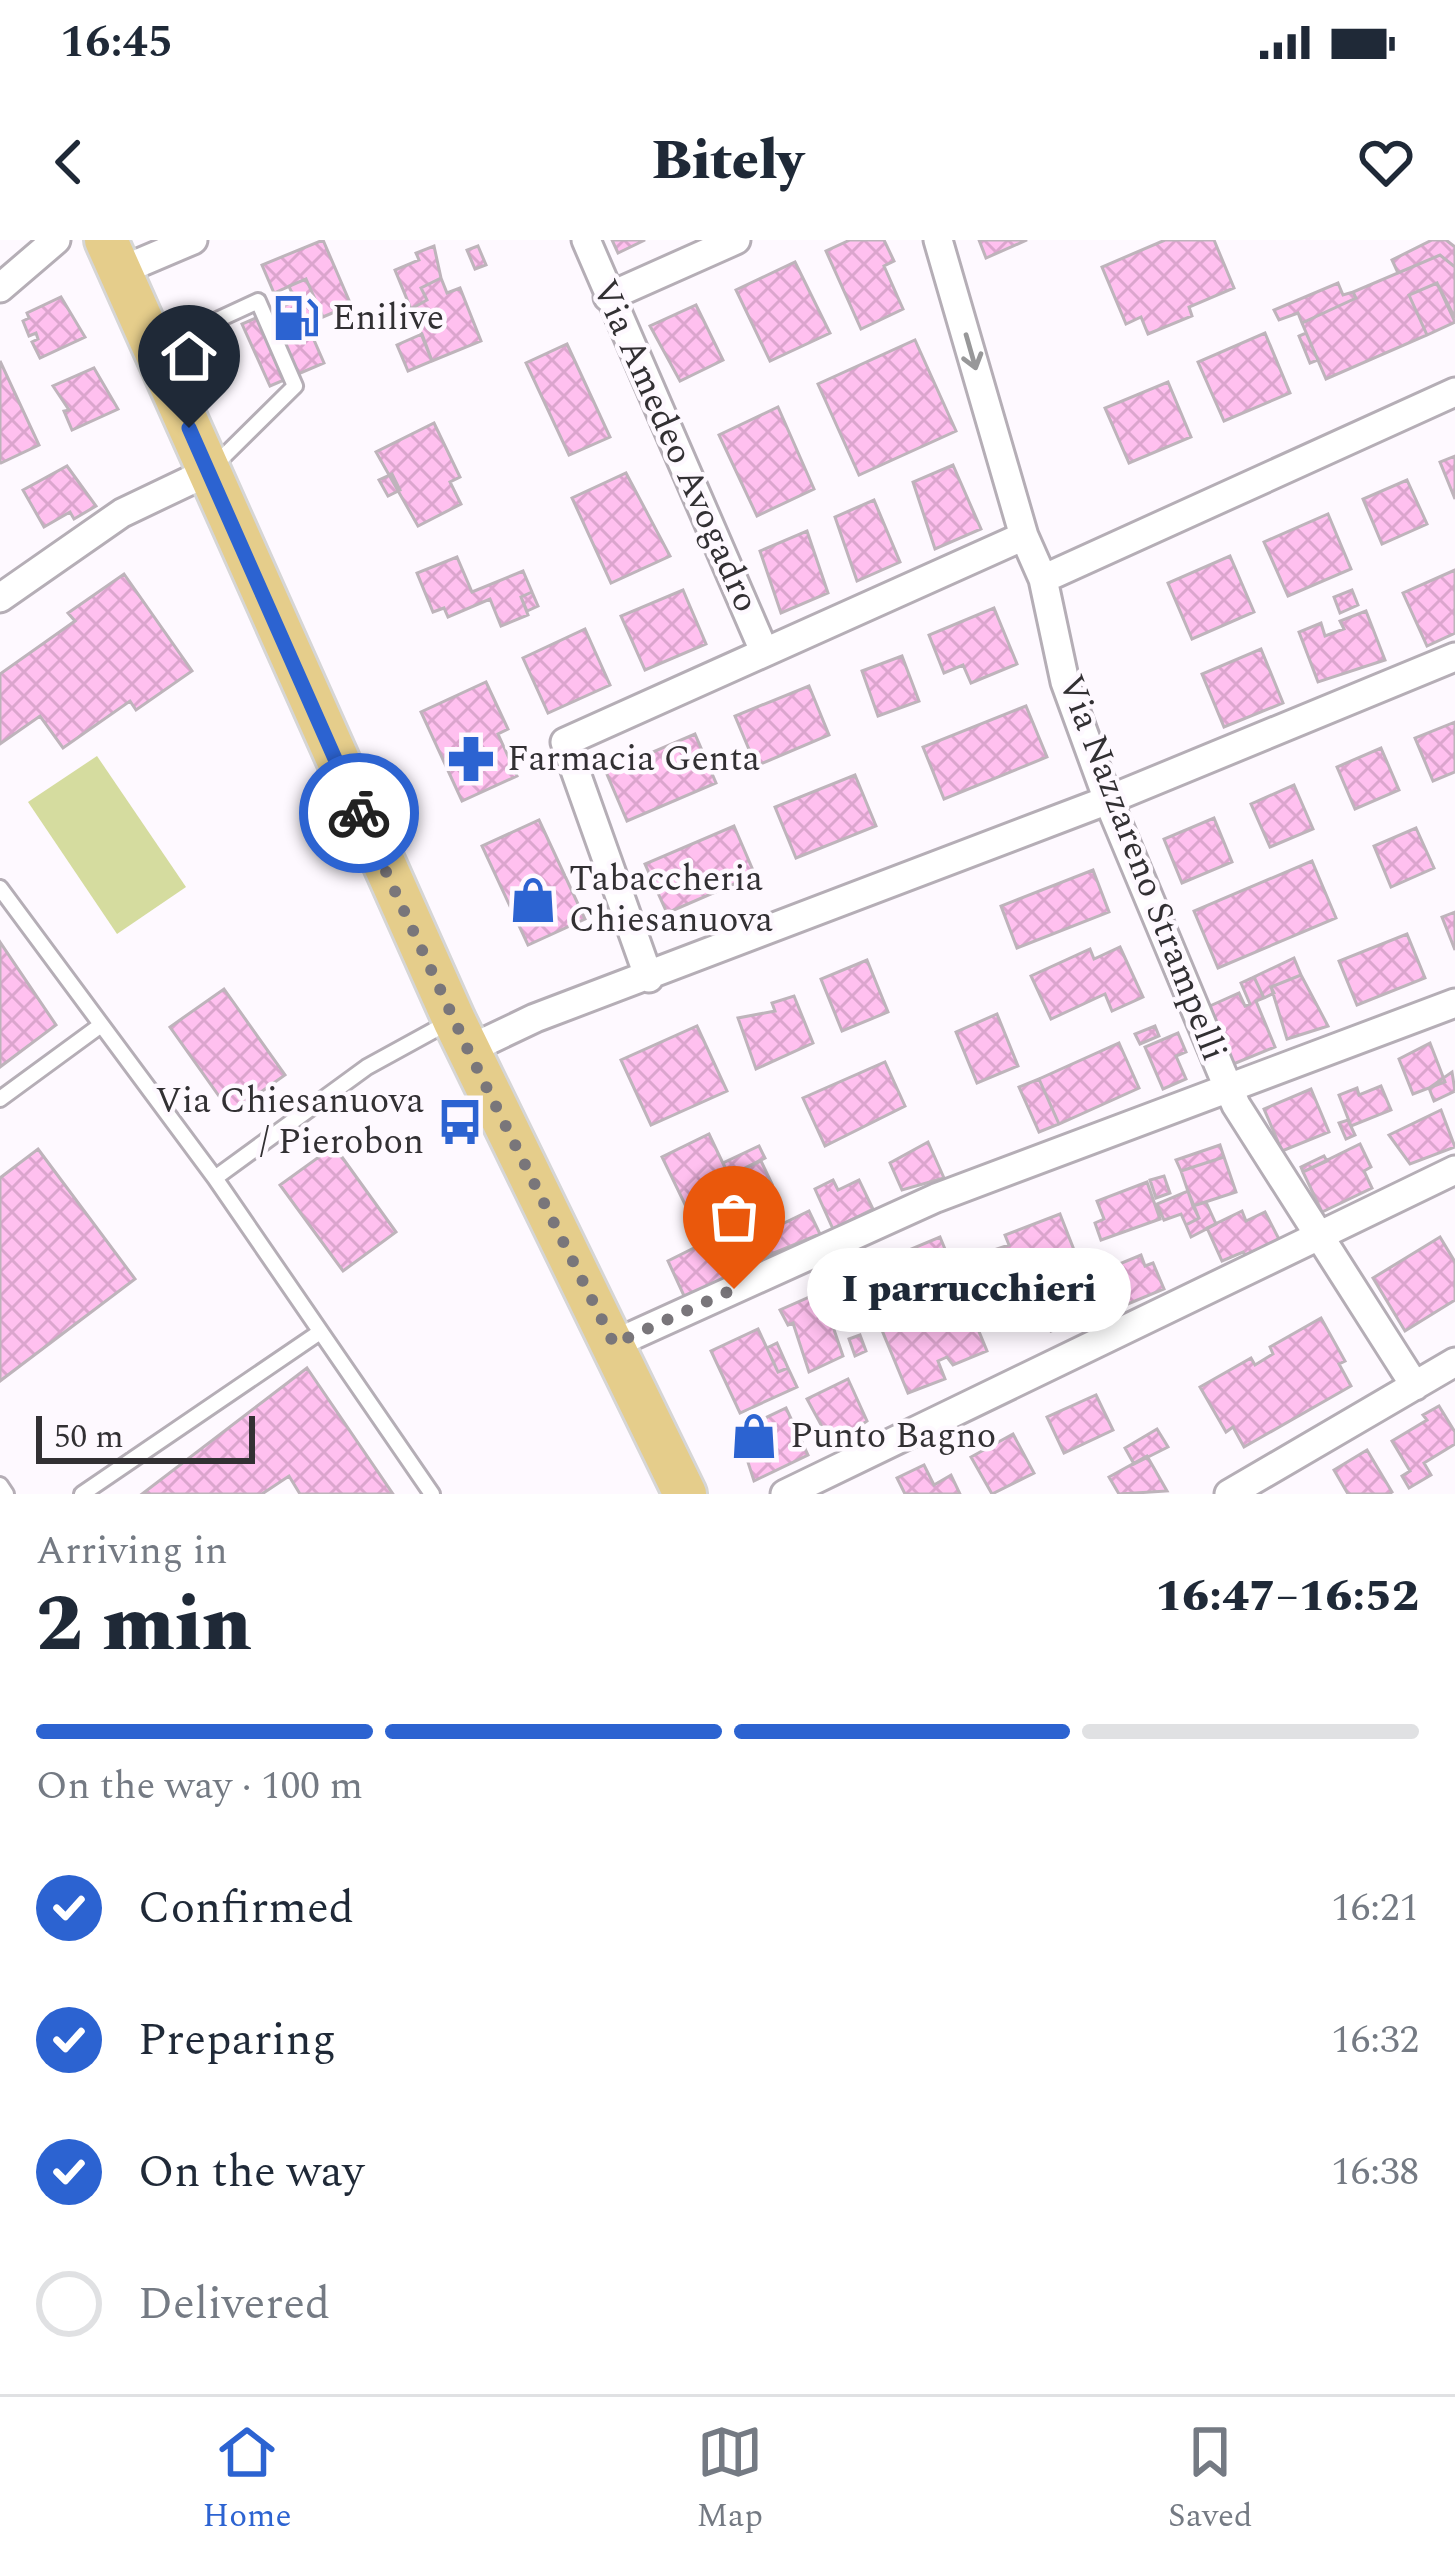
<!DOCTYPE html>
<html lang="en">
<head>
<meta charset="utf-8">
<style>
	:root { --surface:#fff; --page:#f6f6f7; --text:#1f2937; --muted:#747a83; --line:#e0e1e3; --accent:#2c63d1 }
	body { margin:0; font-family:Spectral,serif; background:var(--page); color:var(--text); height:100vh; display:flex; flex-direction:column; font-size:45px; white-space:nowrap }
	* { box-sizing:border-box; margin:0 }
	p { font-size:39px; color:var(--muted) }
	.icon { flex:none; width:66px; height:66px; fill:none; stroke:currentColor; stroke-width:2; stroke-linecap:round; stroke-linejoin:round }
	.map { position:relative; height:1254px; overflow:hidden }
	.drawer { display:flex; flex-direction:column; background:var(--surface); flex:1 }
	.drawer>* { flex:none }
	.scale { position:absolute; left:36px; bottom:30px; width:219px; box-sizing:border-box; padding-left:12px; border:6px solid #323033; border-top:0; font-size:33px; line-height:42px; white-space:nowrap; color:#323033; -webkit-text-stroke:9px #fef9ff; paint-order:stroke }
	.pin { position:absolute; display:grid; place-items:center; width:102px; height:102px; color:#fff; margin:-123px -51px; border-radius:50% 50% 50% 0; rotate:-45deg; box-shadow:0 0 12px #0007 }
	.pin .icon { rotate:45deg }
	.courier { position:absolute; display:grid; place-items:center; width:120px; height:120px; margin:-60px; border:9px solid #2c63d1; border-radius:50%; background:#fff; color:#222; box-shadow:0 3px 15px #0007 }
	.bubble { position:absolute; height:84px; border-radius:42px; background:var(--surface); box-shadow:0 6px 18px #0003; font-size:39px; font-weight:800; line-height:84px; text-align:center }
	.headline em { font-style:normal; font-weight:800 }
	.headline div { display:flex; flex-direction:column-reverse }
	.headline { display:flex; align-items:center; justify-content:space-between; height:204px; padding:0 36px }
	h1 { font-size:78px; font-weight:800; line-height:90px }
	.bar { display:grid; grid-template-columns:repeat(4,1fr); gap:18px 12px; align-content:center; height:144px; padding:0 36px }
	.bar i { height:15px; border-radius:9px; background:var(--line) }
	.bar .active { background:var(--accent) }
	.bar p { grid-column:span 4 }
	ol { padding:0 36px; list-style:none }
	li { display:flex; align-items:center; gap:36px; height:132px }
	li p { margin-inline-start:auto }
	li .icon { padding:12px; border-radius:50%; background:var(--accent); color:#fff; stroke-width:4 }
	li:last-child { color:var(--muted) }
	li i { width:66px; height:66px; border:6px solid var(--line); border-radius:50% }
	.status { display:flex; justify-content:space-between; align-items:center; height:84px; padding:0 60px; background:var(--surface); direction:ltr }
	.status svg { height:33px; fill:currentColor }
	header { display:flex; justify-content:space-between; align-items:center; height:156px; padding:0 36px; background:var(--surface); font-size:54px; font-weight:800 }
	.menu { display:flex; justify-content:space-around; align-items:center; height:168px; border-top:3px solid var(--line); background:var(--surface); font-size:33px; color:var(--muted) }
	.menu a { display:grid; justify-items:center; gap:6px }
	.menu .active { color:var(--accent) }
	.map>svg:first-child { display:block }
	.grass { fill:#d5dc9f }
	.building { fill:url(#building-cross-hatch); stroke:#beb4bb; stroke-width:3 }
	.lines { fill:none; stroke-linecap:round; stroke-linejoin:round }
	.service-casing { stroke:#b5aeb6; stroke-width:20 }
	.minor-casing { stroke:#b5aeb6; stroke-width:33 }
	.primary-casing { stroke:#d6d6d6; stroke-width:48 }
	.service { stroke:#fff; stroke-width:14 }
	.minor { stroke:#fff; stroke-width:27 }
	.primary { stroke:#e5cd8b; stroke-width:42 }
	.oneway { stroke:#989899 }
	.done { stroke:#79767a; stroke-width:12; stroke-dasharray:0 21.6 }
	.route { stroke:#2c63d1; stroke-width:15 }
	.labels { text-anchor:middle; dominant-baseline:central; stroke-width:9; stroke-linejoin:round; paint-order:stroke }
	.poi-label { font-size:36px; fill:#323033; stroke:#fef9ff; text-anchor:start }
	.street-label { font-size:36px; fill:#323033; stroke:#fef9ff }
</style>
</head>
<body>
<div class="status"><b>16:45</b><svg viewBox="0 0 49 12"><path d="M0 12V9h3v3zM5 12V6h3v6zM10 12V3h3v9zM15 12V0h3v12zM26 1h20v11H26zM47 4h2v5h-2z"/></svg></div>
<header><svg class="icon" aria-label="back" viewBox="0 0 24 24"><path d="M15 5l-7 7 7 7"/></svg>Bitely<svg class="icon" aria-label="heart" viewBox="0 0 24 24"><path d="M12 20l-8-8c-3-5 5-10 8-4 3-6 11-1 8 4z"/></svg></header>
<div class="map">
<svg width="1455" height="1254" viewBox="0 0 1455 1254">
	<defs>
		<pattern id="building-cross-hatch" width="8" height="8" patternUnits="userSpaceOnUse" patternTransform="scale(3)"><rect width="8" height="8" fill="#ffc0ef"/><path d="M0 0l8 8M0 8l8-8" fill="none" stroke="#dba5cd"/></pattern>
	</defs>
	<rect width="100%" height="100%" fill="#fef9ff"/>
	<path class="grass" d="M 97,516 L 186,647 L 117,694 L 28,562 Z"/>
	<path class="building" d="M 323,0 L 351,65 L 323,77 L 306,39 L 274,53 L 262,25 Z
		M 612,0 L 645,0 L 618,13 Z
		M 850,0 L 884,0 L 894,21 L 884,26 L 903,69 L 861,89 L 826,11 Z
		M 979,0 L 1027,0 L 986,18 Z
		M 1165,0 L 1214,0 L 1234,48 L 1189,67 L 1192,76 L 1148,94 L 1141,77 L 1126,84 L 1102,27 Z
		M 1432,0 L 1446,0 L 1455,7 L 1455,27 L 1440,15 L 1398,33 L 1392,20 Z
		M 434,6 L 441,38 L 421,48 L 427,60 L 411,69 L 395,30 L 419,20 L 416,13 Z
		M 478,6 L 486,25 L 475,29 L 467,10 Z
		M 1440,15 L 1455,27 L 1455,78 L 1437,43 L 1409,55 L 1427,95 L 1326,139 L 1302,83 L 1356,58 L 1353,52 Z
		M 795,22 L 830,93 L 770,121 L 736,50 Z
		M 441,38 L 447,53 L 460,48 L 481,101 L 432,121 L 411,69 L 427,60 L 421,48 Z
		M 306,39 L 323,77 L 307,84 L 324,123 L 270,146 L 242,84 L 295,61 L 289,46 Z
		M 1338,43 L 1343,55 L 1353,52 L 1356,58 L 1302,83 L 1298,73 L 1279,80 L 1274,70 Z
		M 1437,43 L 1455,82 L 1427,95 L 1409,55 Z
		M 61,57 L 85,97 L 40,118 L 32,102 L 38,99 L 36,93 L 29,96 L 23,81 L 29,78 L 27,73 Z
		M 696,65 L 723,120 L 680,141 L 650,86 Z
		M 1265,93 L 1290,153 L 1224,181 L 1198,122 Z
		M 1306,93 L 1318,120 L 1310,123 L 1299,96 Z
		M 422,94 L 432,121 L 408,131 L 397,105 Z
		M 915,100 L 956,191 L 859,235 L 818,144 Z
		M 567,104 L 610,197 L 569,215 L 526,123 Z
		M 0,121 L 39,205 L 1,223 L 0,222 Z
		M 94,128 L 118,169 L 72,190 L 64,171 L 69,170 L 53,146 Z
		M 1168,142 L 1191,197 L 1129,223 L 1105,168 Z
		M 778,167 L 814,249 L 757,276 L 719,195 Z
		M 434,183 L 460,237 L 450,242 L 461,264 L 418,286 L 376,212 Z
		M 1455,216 L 1455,259 L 1440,222 Z
		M 953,225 L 981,289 L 935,309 L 913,242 Z
		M 67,226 L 96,266 L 74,279 L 70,272 L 44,287 L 23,250 Z
		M 626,233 L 670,316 L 611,343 L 572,258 Z
		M 392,234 L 400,250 L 388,256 L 379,240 Z
		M 1407,240 L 1427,284 L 1382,304 L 1363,259 Z
		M 874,260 L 900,322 L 857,341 L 835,277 Z
		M 1328,274 L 1351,329 L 1288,356 L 1264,302 Z
		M 807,291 L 828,353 L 781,373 L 760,311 Z
		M 1230,316 L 1254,372 L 1192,399 L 1168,343 Z
		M 457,317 L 472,352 L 523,331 L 532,352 L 521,357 L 528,375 L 501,386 L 490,359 L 448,377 L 444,368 L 433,372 L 417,333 Z
		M 1455,330 L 1455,393 L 1427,406 L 1403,353 Z
		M 124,334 L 192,431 L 136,470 L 130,461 L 63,508 L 40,476 L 0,504 L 0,434 L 75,381 L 68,373 Z
		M 683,350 L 706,404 L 645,430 L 621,376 Z
		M 1352,350 L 1358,365 L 1340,373 L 1334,357 Z
		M 532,352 L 538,366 L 527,371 L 521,357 Z
		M 994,368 L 1017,424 L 971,443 L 963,425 L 944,433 L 929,395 Z
		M 1366,371 L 1385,420 L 1318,442 L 1299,392 L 1321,383 L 1325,396 L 1344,389 L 1340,381 Z
		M 585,389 L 610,445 L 548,473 L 523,418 Z
		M 1261,409 L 1283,463 L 1224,487 L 1202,434 Z
		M 902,416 L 919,461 L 878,476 L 862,431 Z
		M 486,442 L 508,489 L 498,494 L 517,536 L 462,561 L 421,472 Z
		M 809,446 L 829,495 L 756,526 L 735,476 Z
		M 1026,466 L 1047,517 L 944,559 L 923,507 Z
		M 1455,482 L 1455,532 L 1433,541 L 1415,498 Z
		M 695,494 L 716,543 L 627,581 L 606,532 Z
		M 1381,508 L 1399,550 L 1355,569 L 1337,527 Z
		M 855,535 L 876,586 L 796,618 L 775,567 Z
		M 1294,545 L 1313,589 L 1270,607 L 1251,564 Z
		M 1214,578 L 1232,622 L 1182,643 L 1164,599 Z
		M 539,580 L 585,679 L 528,705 L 482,606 Z
		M 734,586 L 755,635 L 667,673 L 645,624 Z
		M 1416,588 L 1434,628 L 1391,647 L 1374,606 Z
		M 1312,621 L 1336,678 L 1218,728 L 1194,671 Z
		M 1093,630 L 1109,672 L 1017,708 L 1001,666 Z
		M 1455,672 L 1455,710 L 1442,677 Z
		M 1407,694 L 1425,738 L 1357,765 L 1339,721 Z
		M 0,702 L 56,785 L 0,827 Z
		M 1120,707 L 1143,757 L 1112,771 L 1105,754 L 1051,779 L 1031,736 L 1090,709 L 1094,719 Z
		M 1294,718 L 1301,735 L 1271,747 L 1274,753 L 1264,758 L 1254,737 Z
		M 867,720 L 888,772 L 842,791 L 821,739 Z
		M 1301,735 L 1328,786 L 1287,799 L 1271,747 Z
		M 1254,737 L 1264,758 L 1256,761 L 1275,807 L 1231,825 L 1210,766 L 1239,753 L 1245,766 L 1250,764 L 1241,743 Z
		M 224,749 L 285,835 L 231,873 L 170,787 Z
		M 794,756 L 813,803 L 756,829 L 738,778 L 775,771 L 772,763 Z
		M 997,774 L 1018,826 L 977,843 L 956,792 Z
		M 697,786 L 727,851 L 651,885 L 621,820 Z
		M 1155,786 L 1159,796 L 1140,804 L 1135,794 Z
		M 1178,793 L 1186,812 L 1176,816 L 1186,839 L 1163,849 L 1145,807 Z
		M 1119,803 L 1139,848 L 1059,884 L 1039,839 Z
		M 1430,803 L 1445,842 L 1413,854 L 1399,819 Z
		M 885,822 L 905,866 L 825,906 L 803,858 Z
		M 1452,832 L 1455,851 L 1434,861 L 1429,848 Z
		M 1039,839 L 1059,884 L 1039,892 L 1019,847 Z
		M 1381,846 L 1391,870 L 1351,886 L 1339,855 L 1357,848 L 1359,855 Z
		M 1311,849 L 1329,892 L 1282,911 L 1264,869 Z
		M 1441,870 L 1455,907 L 1410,924 L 1389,895 Z
		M 1348,880 L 1355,895 L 1346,899 L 1339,883 Z
		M 709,894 L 740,959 L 693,981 L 662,917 Z
		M 928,902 L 944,938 L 902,950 L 890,923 Z
		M 1360,904 L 1371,927 L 1364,931 L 1372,948 L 1322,972 L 1303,932 Z
		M 1220,905 L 1224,917 L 1181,931 L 1176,920 Z
		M 334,906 L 396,992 L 343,1031 L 280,945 Z
		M 759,906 L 765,918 L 729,936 L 723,923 Z
		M 38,909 L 135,1039 L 0,1141 L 0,938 Z
		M 1324,916 L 1327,921 L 1303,932 L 1301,927 Z
		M 1224,917 L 1236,952 L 1193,966 L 1181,931 Z
		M 761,921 L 772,944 L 740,959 L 729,936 Z
		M 1164,936 L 1170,953 L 1156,958 L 1150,940 Z
		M 833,940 L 838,950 L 859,940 L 873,969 L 833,989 L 815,949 Z
		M 1147,942 L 1160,979 L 1101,1000 L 1095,983 L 1104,979 L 1097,961 Z
		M 1188,951 L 1199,978 L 1186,985 L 1181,974 L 1164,980 L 1157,964 Z
		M 1206,962 L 1216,984 L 1191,997 L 1186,985 L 1199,978 L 1193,966 Z
		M 774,968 L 782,984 L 809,971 L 820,994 L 747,1024 L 731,988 Z
		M 1242,971 L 1246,981 L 1265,972 L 1280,1001 L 1247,1018 L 1243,1012 L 1222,1021 L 1207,988 Z
		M 1060,974 L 1074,1010 L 1007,1035 L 997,1009 L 1009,1005 L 1005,995 Z
		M 940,997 L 987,1111 L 953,1125 L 947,1117 L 938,1121 L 945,1139 L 908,1153 L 862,1042 L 899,1026 L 904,1037 L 913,1034 L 904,1012 Z
		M 1440,997 L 1455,1022 L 1455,1060 L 1405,1091 L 1373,1038 Z
		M 712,999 L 730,1036 L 685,1058 L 668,1021 Z
		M 1141,1015 L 1145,1026 L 1153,1023 L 1164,1049 L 1123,1066 L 1107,1029 Z
		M 1080,1042 L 1093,1075 L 1051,1091 L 1038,1058 Z
		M 814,1055 L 825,1080 L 830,1078 L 843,1116 L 809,1132 L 793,1083 L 788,1085 L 780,1070 Z
		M 1321,1078 L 1345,1121 L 1339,1124 L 1351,1146 L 1244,1207 L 1233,1187 L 1226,1192 L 1200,1147 L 1251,1118 L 1255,1125 L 1273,1114 L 1270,1107 Z
		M 758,1089 L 778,1132 L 788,1128 L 797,1147 L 740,1173 L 711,1111 Z
		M 860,1095 L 866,1111 L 855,1116 L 849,1099 Z
		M 777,1103 L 788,1128 L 778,1132 L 767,1108 Z
		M 307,1128 L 393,1254 L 300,1254 L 289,1236 L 262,1254 L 142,1254 Z
		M 848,1139 L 867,1181 L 832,1205 L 807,1159 Z
		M 1096,1155 L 1113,1190 L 1064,1213 L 1047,1177 Z
		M 1439,1166 L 1455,1192 L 1455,1204 L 1424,1223 L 1431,1235 L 1409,1248 L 1402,1236 L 1410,1231 L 1392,1201 L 1427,1180 L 1423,1175 Z
		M 786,1168 L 808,1215 L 754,1241 L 738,1191 Z
		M 1157,1189 L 1168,1207 L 1134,1224 L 1125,1208 Z
		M 1013,1194 L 1034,1233 L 992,1254 L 971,1217 Z
		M 1367,1210 L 1392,1252 L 1389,1254 L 1348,1254 L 1334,1230 Z
		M 1147,1216 L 1167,1251 L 1119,1254 L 1109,1237 Z
		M 924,1225 L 934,1245 L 951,1235 L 960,1254 L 905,1254 L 897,1238 Z"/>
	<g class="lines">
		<defs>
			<path id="service" d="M 155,100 L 191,92 L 258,61 L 295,146 L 212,228
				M 0,648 L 215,938 L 432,1254
				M 0,859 L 101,785
				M 215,938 L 367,827 L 449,782
				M 0,1245 L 6,1254
				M 82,1254 L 320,1092"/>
			<path id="minor" d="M 586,0 L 764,411
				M 938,0 L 1024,296 L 1043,339 L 1065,442 L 1108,560 L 1222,833 L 1236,865 L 1415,1146
				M 120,31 L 193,0
				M 0,48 L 56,0
				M 608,57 L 736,0
				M 1043,339 L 1455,152
				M 0,358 L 122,273 L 208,232
				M 649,738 L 565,502 L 1024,296
				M 468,810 L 535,778 L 1108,560 L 1455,417
				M 614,1104 L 936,958 L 1455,763
				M 785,1254 L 1455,930
				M 1229,1254 L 1455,1122"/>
			<path id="primary" d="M 106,0 L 454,780 L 685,1254"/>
		</defs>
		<use href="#service" class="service-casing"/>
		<use href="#minor" class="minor-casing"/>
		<use href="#primary" class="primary-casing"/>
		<use href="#service" class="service"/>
		<use href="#minor" class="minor"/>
		<use href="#primary" class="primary"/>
	</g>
	<defs><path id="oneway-shaft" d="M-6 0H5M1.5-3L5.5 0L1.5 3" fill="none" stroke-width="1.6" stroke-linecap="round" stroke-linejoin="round" transform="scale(3)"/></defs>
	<use class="oneway" href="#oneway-shaft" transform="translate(971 112) rotate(74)"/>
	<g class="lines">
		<path class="done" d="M 359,573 L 468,810 L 614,1104 L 734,1049"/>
		<path class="route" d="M 189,188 L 359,573"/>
	</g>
	<defs>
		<symbol id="fuel-bare" viewBox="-9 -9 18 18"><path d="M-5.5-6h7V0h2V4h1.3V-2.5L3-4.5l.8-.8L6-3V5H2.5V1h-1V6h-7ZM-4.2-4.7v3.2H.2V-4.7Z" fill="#2c63d1" stroke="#fef9ff" stroke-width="2.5" paint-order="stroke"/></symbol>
		<symbol id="pharmacy-bare" viewBox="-9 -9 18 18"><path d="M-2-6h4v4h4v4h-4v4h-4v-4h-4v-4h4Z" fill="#2c63d1" stroke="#fef9ff" stroke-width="2.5" paint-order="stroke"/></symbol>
		<symbol id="shop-bare" viewBox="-9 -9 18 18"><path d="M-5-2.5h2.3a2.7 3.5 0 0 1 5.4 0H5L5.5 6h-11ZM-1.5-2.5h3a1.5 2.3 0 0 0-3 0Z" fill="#2c63d1" stroke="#fef9ff" stroke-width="2.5" paint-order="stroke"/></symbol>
		<symbol id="bus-bare" viewBox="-9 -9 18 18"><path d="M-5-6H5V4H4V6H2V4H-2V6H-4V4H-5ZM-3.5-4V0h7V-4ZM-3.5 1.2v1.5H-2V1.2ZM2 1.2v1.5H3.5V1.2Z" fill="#2c63d1" stroke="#fef9ff" stroke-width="2.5" paint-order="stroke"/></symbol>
	</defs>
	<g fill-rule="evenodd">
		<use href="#fuel-bare" x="263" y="45" width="66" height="66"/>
		<use href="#pharmacy-bare" x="438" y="486" width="66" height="66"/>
		<use href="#shop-bare" x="500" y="627" width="66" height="66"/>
		<use href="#bus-bare" x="427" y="849" width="66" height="66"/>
		<use href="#shop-bare" x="721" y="1163" width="66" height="66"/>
	</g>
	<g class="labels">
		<g class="poi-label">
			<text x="332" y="78">Enilive</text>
			<text x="507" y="519">Farmacia Genta</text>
			<text x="569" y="639">Tabaccheria<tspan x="569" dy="41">Chiesanuova</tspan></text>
			<text x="424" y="861" text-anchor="end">Via Chiesanuova<tspan x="424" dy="41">/ Pierobon</tspan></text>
			<text x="790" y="1196">Punto Bagno</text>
		</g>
		<g class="street-label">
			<text transform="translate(675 206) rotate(66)">Via Amedeo Avogadro</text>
			<text transform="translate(1142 628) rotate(69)">Via Nazzareno Strampelli</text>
		</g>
	</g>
</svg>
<div class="scale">50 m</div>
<div class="pin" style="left:734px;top:1049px;background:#ea580c"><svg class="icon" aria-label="bag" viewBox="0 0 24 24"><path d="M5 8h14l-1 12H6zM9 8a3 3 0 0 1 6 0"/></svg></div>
<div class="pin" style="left:189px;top:188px;background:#1f2937"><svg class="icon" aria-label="home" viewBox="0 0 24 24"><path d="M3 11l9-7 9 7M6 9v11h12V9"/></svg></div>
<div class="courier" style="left:359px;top:573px"><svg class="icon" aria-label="bike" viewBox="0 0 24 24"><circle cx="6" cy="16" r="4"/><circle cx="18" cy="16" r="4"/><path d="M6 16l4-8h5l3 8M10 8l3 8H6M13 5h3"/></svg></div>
<div class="bubble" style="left:807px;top:1008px;width:324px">I parrucchieri</div>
</div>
<section class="drawer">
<div class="headline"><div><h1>2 min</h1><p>Arriving in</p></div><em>16:47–16:52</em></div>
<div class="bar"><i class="active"></i><i class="active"></i><i class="active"></i><i></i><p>On the way · 100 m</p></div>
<ol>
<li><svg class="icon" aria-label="check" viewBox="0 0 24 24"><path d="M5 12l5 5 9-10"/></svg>Confirmed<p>16:21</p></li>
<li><svg class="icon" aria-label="check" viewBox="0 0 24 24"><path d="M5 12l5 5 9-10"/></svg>Preparing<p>16:32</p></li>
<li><svg class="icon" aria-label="check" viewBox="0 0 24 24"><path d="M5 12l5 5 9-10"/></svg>On the way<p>16:38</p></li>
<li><i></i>Delivered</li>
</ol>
</section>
<nav class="menu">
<a class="active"><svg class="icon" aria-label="home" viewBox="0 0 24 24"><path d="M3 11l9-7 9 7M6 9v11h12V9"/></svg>Home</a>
<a><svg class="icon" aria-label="map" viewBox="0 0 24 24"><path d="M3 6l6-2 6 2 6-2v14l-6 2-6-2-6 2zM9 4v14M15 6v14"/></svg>Map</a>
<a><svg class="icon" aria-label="saved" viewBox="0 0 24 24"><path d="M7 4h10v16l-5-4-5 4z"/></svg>Saved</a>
</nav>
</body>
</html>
